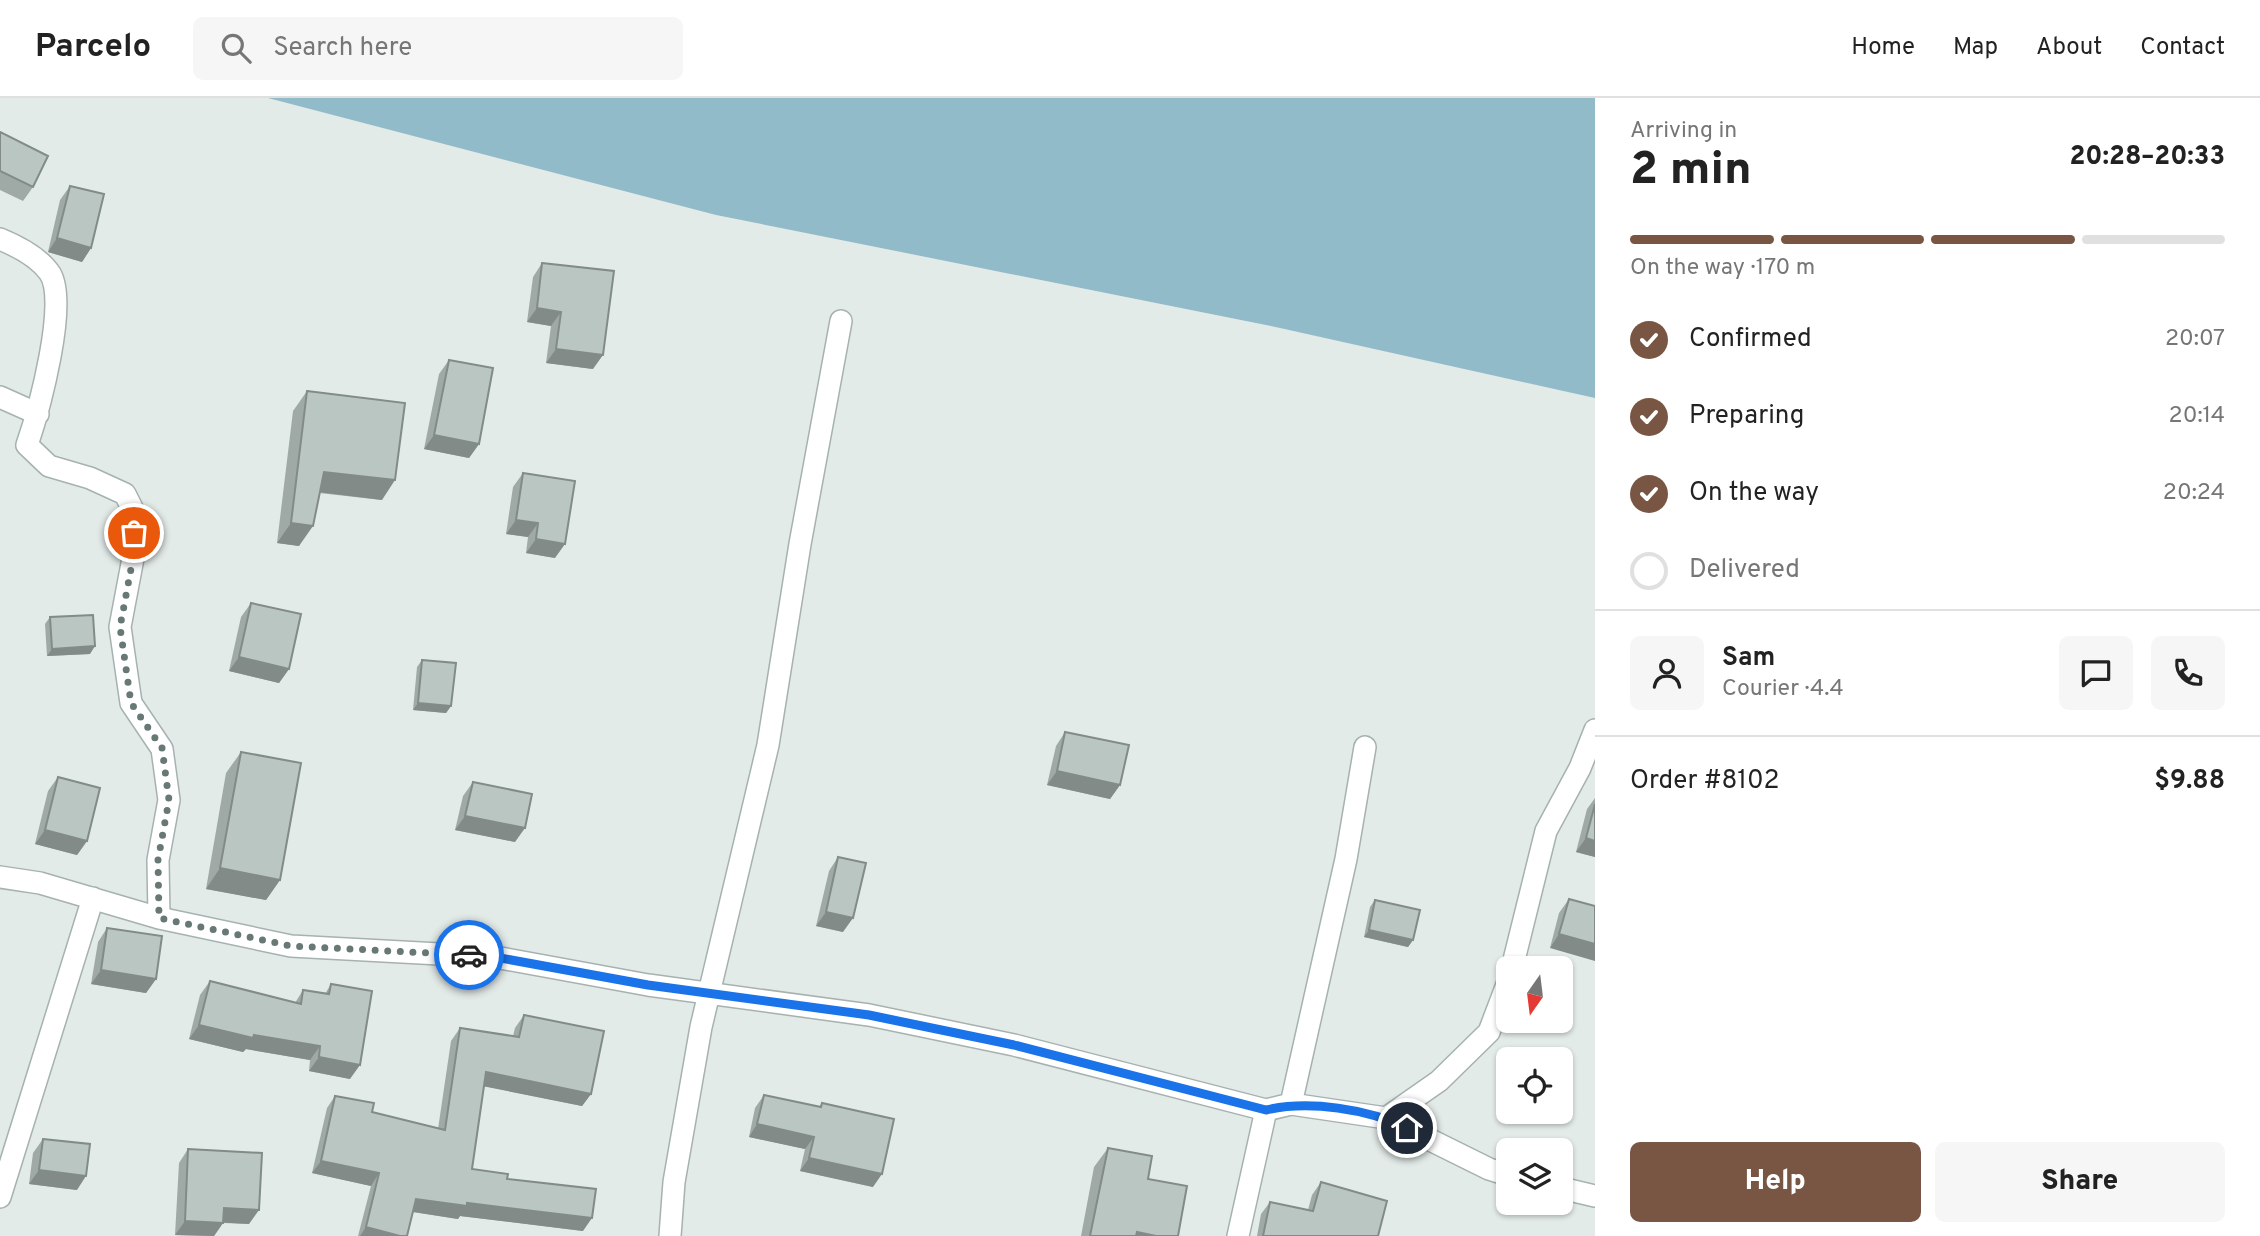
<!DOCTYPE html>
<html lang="en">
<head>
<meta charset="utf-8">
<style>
	:root { --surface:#fff; --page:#f6f6f6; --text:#222; --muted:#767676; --line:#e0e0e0; --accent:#785643 }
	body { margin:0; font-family:Overpass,sans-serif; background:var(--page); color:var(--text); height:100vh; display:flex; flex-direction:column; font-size:26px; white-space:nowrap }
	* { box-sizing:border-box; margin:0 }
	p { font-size:23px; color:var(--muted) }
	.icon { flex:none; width:38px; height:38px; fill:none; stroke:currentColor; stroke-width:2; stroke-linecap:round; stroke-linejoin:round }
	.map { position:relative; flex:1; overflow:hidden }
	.panel { display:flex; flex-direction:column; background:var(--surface); width:665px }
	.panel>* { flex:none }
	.needle { width:46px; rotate:194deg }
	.fabs { position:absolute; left:1496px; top:858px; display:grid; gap:14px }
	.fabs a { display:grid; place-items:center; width:77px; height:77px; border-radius:10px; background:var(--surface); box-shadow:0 2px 5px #0004; font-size:35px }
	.pin { position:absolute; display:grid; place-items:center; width:60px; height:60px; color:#fff; margin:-30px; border:4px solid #fff; border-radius:50%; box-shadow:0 2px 7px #0007 }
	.courier { position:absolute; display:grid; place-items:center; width:70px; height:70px; margin:-35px; border:5px solid #1a73e8; border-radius:50%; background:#fff; color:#222; box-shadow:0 2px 9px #0007 }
	.headline em { font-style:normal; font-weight:800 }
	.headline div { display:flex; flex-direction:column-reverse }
	.headline { display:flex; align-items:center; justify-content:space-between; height:119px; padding:0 35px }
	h1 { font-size:46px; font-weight:800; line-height:52px }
	.bar { display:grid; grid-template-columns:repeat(4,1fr); gap:10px 7px; align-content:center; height:84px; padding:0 35px }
	.bar i { height:9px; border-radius:5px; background:var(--line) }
	.bar .active { background:var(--accent) }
	.bar p { grid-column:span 4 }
	.line { display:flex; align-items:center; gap:18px; padding:0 35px; border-top:2px solid var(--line) }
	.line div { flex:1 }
	.round { display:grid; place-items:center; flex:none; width:74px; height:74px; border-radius:10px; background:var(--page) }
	ol { padding:0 35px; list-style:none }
	li { display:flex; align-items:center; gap:21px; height:77px }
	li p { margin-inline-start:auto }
	li .icon { padding:7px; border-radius:50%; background:var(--accent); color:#fff; stroke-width:4 }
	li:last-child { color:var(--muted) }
	li i { width:38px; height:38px; border:4px solid var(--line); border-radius:50% }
	.primary-button { display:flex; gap:14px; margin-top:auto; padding:14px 35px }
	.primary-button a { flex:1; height:80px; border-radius:10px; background:var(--accent); color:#fff; font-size:28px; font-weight:800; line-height:80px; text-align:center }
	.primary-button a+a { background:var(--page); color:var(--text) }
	header { display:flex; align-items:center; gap:42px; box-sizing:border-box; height:98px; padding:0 35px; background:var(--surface); border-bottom:2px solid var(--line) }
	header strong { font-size:33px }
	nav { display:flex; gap:38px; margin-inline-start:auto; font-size:24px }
	.search { width:490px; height:63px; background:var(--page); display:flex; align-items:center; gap:18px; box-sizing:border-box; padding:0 24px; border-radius:10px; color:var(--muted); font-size:26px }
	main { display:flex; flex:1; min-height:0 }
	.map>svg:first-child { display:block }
	.water { fill:#92bbc9 }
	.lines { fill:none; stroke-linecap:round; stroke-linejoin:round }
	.street-casing { stroke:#a6b2b0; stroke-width:24 }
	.street { stroke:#fff; stroke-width:21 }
	.wall { fill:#9faaa7 }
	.shaded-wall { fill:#828b88 }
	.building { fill:#b9c6c2; stroke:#828b88; stroke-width:2 }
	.done { stroke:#687875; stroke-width:7; stroke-dasharray:0 12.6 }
	.route { stroke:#1a73e8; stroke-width:9 }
</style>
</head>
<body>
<header>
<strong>Parcelo</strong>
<div class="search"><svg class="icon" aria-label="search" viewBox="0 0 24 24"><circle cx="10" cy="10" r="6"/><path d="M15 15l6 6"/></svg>Search here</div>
<nav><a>Home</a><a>Map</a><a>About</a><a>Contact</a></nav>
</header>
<main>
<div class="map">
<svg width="1595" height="1138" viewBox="0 0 1595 1138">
	<rect width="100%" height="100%" fill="#e3ebe9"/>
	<path class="water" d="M 268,0 L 1595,0 L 1595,300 L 1271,228 L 716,117 Z"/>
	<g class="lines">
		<defs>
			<path id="street" d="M 0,141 C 17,148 38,159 49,174 C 70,201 38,315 27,347 L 49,368 L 90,380 L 125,396 L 135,416 L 134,455 L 120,529 L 131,605 L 162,651 L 169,702 L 158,762 L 159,820
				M 0,299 L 38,316
				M 0,779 L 40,785 L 159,820 L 291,848 L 495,859 L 648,887 L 869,917 L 1014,947 L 1266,1012 L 1291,1006 L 1386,1020 L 1489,1071 L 1508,1077
				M 1512,870 L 1546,733 L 1580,670 L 1595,632
				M 1291,1006 L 1346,761 L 1365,649
				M 1386,1020 L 1439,983 L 1489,934 L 1508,884
				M 1561,1090 L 1595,1098
				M 0,1099 L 93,800
				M 670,1138 L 674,1084 L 701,929 L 768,647 L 800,446 L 841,223
				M 1238,1138 L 1266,1012"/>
		</defs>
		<use href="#street" class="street-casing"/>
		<use href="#street" class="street"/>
	</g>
	<path class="wall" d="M 0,34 L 33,89 L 23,103 L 0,92 Z
		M 70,88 L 91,150 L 82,164 L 48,154 L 60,102 Z
		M 542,165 L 593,271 L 546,265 L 551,228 L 527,224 L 533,179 Z
		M 449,262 L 479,346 L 469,360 L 424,351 L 439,276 Z
		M 307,293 L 382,402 L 319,395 L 299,448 L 277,445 L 293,313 Z
		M 523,375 L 555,460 L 526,455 L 528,439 L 506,436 L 513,389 Z
		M 251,505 L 289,571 L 279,585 L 229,573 L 241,519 Z
		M 50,519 L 90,556 L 47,558 L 45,526 Z
		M 422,562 L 451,608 L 446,615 L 413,612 L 417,569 Z
		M 1065,634 L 1120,687 L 1110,701 L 1047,687 L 1056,648 Z
		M 241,654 L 280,782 L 266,802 L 206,791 L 226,675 Z
		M 58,679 L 87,743 L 77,757 L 35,746 L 48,693 Z
		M 473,684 L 515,744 L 455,732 L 463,698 Z
		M 1595,700 L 1595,759 L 1576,754 L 1587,711 Z
		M 838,759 L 843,834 L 816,828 L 829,773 Z
		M 1569,801 L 1595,808 L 1550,850 L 1559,815 Z
		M 1375,802 L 1413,842 L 1408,849 L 1364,839 L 1370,809 Z
		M 107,830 L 156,881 L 146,895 L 91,886 L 98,844 Z
		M 210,883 L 295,905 L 303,892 L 325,896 L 331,886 L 350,981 L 309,973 L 310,962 L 246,951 L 243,954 L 189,941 L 200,897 Z
		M 524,917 L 591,996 L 582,1008 L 484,988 L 472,1071 L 507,1081 L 583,1133 L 460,1118 L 458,1121 L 413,1114 L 407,1138 L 358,1138 L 371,1088 L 312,1075 L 327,1010 L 335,998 L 372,1014 L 438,1031 L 451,943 L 460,930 L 513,938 L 515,930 Z
		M 764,997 L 819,1009 L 822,1005 L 873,1089 L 800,1073 L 805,1051 L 749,1039 L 755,1010 Z
		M 43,1041 L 77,1092 L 29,1086 L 33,1055 Z
		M 1108,1050 L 1148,1081 L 1178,1138 L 1081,1138 L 1094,1069 Z
		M 188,1051 L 249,1126 L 223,1125 L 214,1138 L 175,1137 L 179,1065 Z
		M 1321,1084 L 1378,1138 L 1257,1138 L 1261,1116 L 1270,1104 L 1308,1112 L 1312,1097 Z"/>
	<path class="shaded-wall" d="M 57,140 L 91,150 L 82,164 L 48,154 Z
		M 537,210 L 561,214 L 551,228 L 527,224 Z
		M 556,251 L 603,257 L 593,271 L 546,265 Z
		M 434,337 L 479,346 L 469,360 L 424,351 Z
		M 324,374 L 395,382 L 382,402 L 310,393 Z
		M 516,422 L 538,425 L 528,439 L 506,436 Z
		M 291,425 L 313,428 L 299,448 L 277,445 Z
		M 536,441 L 565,446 L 555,460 L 526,455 Z
		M 95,548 L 90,556 L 47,558 L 52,551 Z
		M 239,559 L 289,571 L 279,585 L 229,573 Z
		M 418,605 L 451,608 L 446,615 L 413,612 Z
		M 1057,673 L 1120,687 L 1110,701 L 1047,687 Z
		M 465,718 L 525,730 L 515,744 L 455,732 Z
		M 45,732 L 87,743 L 77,757 L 35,746 Z
		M 1586,740 L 1595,743 L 1595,759 L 1576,754 Z
		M 220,770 L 280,782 L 266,802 L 206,791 Z
		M 826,814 L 853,820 L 843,834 L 816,828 Z
		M 1369,832 L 1413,842 L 1408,849 L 1364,839 Z
		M 1559,836 L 1595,846 L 1595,863 L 1550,850 Z
		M 101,872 L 156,881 L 146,895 L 91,886 Z
		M 199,927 L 254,937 L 320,948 L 310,962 L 246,951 L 243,954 L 189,941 Z
		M 319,959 L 360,967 L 350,981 L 309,973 Z
		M 486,974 L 591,996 L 582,1008 L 477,987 Z
		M 757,1026 L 814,1039 L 805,1051 L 749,1039 Z
		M 809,1060 L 882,1076 L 873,1089 L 800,1073 Z
		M 321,1063 L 379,1075 L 371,1088 L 312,1075 Z
		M 39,1072 L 86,1078 L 77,1092 L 29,1086 Z
		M 416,1101 L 467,1105 L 592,1120 L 583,1133 L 460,1118 L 458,1121 L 407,1113 Z
		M 224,1110 L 259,1112 L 249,1126 L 214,1124 Z
		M 185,1123 L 223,1125 L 214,1138 L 175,1137 Z
		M 366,1129 L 400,1138 L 360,1138 Z
		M 1137,1134 L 1156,1138 L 1134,1138 Z"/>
	<path class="building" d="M 0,34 L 48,58 L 33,89 L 0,73 Z
		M 70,88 L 104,96 L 91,150 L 57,140 Z
		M 542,165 L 614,173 L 603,257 L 556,251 L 561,214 L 537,210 Z
		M 449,262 L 493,270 L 479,346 L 434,337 Z
		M 307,293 L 405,305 L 395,382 L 324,374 L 313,428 L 291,425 Z
		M 523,375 L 575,383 L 565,446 L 536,441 L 538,425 L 516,422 Z
		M 251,505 L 301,516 L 289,571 L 239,559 Z
		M 93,517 L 95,548 L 52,551 L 50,519 Z
		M 422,562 L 456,565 L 451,608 L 418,605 Z
		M 1065,634 L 1129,647 L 1120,687 L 1057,673 Z
		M 241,654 L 301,665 L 280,782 L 220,770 Z
		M 58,679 L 100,690 L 87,743 L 45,732 Z
		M 473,684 L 532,696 L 525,730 L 465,718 Z
		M 1595,706 L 1595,743 L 1586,740 Z
		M 838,759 L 866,765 L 853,820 L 826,814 Z
		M 1569,801 L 1595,808 L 1595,846 L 1559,836 Z
		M 1375,802 L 1420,812 L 1413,842 L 1369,832 Z
		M 107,830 L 162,838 L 156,881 L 101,872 Z
		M 210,883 L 301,906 L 303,892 L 329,896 L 331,886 L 372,893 L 360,967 L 319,959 L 320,948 L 254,937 L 253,940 L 199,927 Z
		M 524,917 L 604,933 L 591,996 L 486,974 L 472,1071 L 508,1076 L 507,1081 L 596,1091 L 592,1120 L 467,1105 L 467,1108 L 416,1101 L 407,1138 L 400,1138 L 366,1129 L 379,1075 L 321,1063 L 335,998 L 374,1005 L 372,1014 L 445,1032 L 460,930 L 519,939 Z
		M 764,997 L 821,1009 L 822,1005 L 894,1021 L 882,1076 L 809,1060 L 814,1039 L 757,1026 Z
		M 43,1041 L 90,1046 L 86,1078 L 39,1072 Z
		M 1108,1050 L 1152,1058 L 1148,1081 L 1187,1088 L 1178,1138 L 1156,1138 L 1137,1134 L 1136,1138 L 1090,1138 Z
		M 188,1051 L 262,1055 L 259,1112 L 224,1110 L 223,1125 L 185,1123 Z
		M 1321,1084 L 1387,1103 L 1378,1138 L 1263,1138 L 1270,1104 L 1313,1113 Z"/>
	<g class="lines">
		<path class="done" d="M 134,435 L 134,455 L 120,529 L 131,605 L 162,650 L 169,702 L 158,762 L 159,820 L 291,848 L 469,857"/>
		<path class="route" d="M 469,857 L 495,859 L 648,887 L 869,917 L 1014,947 L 1266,1012 C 1309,1002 1368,1011 1407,1030"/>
	</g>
</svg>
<div class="fabs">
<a><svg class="needle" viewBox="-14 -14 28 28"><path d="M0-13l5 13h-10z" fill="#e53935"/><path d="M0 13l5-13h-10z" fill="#767676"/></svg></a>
<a><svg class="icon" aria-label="locate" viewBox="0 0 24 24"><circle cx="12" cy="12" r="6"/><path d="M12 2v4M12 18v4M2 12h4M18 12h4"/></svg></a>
<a><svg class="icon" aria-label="layers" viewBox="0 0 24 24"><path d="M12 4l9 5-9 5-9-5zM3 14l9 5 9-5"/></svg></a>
</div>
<div class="pin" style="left:134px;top:435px;background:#ea580c"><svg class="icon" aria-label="bag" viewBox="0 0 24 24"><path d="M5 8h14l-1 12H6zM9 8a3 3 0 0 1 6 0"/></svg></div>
<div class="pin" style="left:1407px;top:1030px;background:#1f2937"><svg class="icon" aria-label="home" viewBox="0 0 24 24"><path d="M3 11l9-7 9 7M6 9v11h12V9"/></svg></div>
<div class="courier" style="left:469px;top:857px"><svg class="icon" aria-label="car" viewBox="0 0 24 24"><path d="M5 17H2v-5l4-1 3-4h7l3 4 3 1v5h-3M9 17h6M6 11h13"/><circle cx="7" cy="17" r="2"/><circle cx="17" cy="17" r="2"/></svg></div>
</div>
<section class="panel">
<div class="headline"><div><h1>2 min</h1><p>Arriving in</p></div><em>20:28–20:33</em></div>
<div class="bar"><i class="active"></i><i class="active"></i><i class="active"></i><i></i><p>On the way · 170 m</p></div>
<ol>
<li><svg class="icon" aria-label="check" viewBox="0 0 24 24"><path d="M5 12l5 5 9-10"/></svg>Confirmed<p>20:07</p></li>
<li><svg class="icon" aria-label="check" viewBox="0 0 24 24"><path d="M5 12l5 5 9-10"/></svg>Preparing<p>20:14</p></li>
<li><svg class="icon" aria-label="check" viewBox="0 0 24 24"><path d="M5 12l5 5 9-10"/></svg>On the way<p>20:24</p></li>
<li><i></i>Delivered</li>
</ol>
<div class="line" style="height:126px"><a class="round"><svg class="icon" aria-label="person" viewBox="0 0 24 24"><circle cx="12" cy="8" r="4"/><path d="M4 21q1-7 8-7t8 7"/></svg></a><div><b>Sam</b><p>Courier · 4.4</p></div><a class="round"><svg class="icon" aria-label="chat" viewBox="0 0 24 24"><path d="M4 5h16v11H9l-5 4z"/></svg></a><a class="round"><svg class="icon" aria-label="phone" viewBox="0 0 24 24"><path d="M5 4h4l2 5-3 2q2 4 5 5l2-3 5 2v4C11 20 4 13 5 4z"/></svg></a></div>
<div class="line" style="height:91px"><div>Order #8102</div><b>$9.88</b></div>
<div class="primary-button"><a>Help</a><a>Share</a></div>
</section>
</main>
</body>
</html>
